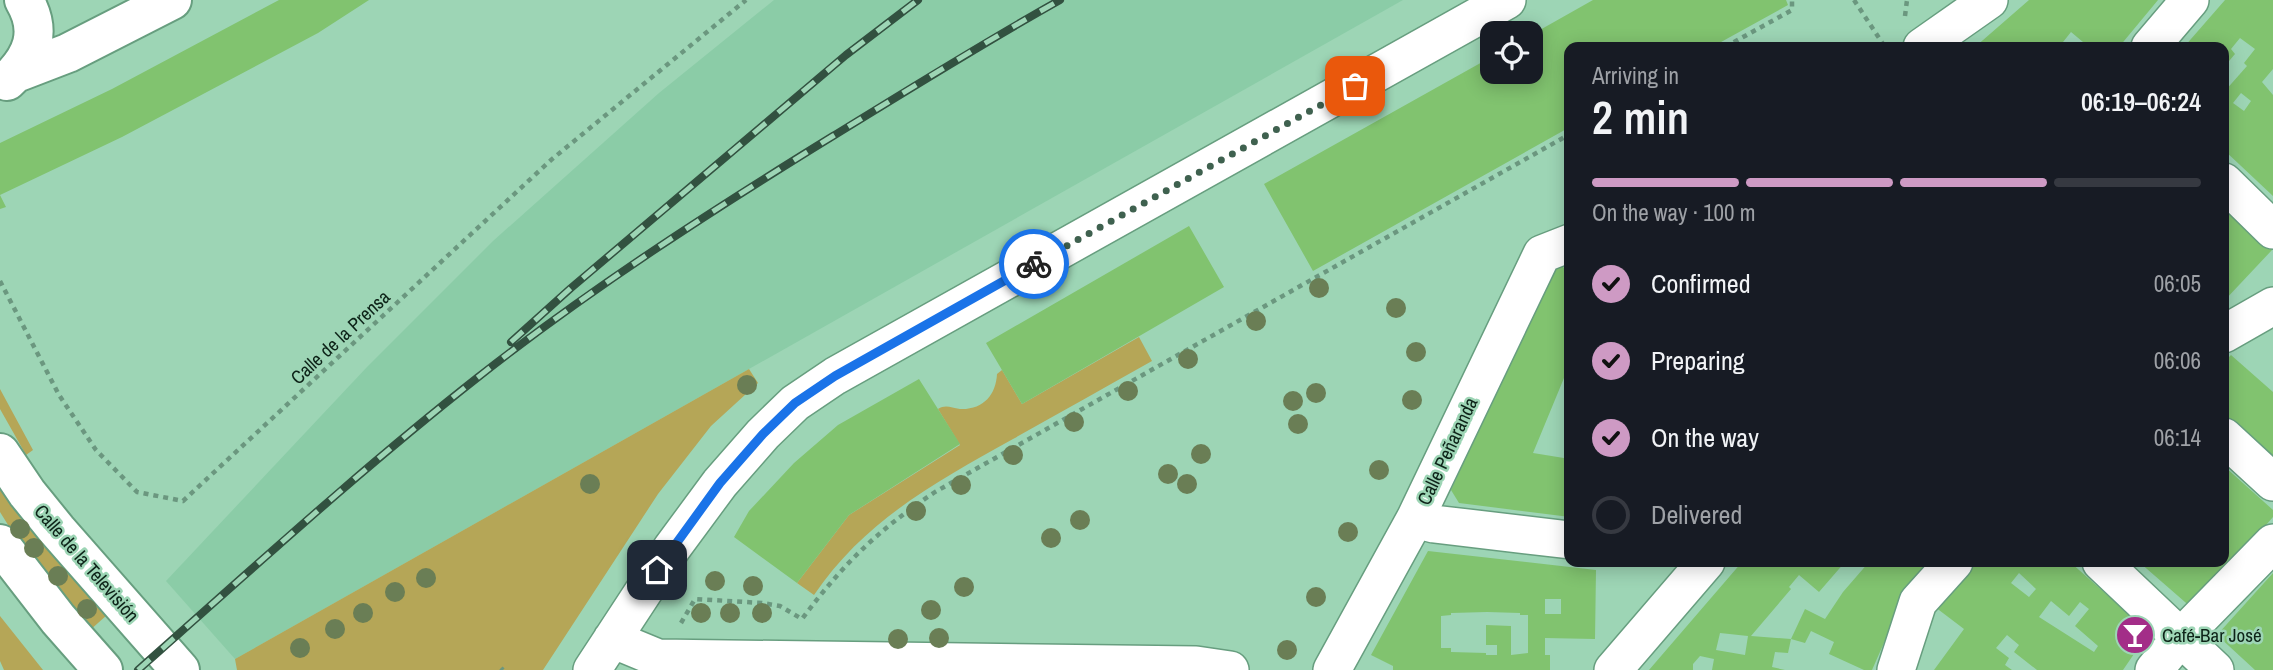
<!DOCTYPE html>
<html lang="en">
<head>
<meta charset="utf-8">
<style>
	:root { --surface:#171b24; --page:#242831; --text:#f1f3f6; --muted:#9ea1a6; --line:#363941; --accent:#ce9ac4 }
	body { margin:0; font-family:"Archivo Narrow",sans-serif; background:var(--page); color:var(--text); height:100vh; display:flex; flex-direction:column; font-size:26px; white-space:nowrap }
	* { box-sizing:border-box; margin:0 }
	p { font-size:23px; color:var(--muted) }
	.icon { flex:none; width:38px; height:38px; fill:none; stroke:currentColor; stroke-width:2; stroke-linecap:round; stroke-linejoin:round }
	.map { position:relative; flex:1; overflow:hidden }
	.side { position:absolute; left:1564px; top:42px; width:665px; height:525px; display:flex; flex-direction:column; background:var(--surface); border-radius:14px; box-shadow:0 4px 18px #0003 }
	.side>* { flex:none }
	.controls { position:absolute; left:1480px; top:21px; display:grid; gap:14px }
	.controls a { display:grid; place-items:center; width:63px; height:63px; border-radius:14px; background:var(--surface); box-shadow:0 4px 18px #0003; font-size:35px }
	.pin { position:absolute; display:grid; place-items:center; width:60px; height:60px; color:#fff; margin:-30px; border-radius:14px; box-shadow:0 4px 10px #0006 }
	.courier { position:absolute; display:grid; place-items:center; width:70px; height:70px; margin:-35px; border:5px solid #1a73e8; border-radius:50%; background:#fff; color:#222; box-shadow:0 2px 9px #0007 }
	.headline em { font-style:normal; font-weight:600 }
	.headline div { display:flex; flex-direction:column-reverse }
	.headline { display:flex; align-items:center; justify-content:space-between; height:119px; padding:0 28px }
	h1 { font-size:46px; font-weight:600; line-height:52px }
	.bar { display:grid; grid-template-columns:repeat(4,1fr); gap:10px 7px; align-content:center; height:84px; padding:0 28px }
	.bar i { height:9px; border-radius:5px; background:var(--line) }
	.bar .selected { background:var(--accent) }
	.bar p { grid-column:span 4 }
	ol { padding:0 28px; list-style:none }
	li { display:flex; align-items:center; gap:21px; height:77px }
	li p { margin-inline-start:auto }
	li .icon { padding:7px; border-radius:50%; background:var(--accent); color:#111; stroke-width:4 }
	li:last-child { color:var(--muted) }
	li i { width:38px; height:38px; border:4px solid var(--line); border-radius:50% }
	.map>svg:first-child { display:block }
	.built { fill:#8bcca7 }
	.green { fill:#b5a657 }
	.building { fill:#81c36f; fill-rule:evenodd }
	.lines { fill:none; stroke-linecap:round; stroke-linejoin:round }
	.street-casing { stroke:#679e7f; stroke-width:40 }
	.primary-casing { stroke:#679e7f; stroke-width:42 }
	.path { stroke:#6b977f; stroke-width:4.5; stroke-dasharray:5 5; stroke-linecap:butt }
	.street { stroke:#fff; stroke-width:37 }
	.primary { stroke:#fff; stroke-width:38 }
	.rail-casing { stroke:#325140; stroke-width:8 }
	.rail { stroke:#9dd5b5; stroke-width:5; stroke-dasharray:16; stroke-linecap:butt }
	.tree { fill:#6a7e55 }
	.done { stroke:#3f614f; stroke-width:7; stroke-dasharray:0 12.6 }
	.route { stroke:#1a73e8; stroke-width:9 }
	.labels { text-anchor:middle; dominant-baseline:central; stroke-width:5; stroke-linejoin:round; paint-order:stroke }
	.street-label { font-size:19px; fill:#0d2318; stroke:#9dd5b5 }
	.poi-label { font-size:19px; fill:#0d2318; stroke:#9dd5b5; text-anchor:start }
</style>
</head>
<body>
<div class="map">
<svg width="2273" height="670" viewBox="0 0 2273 670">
	<rect width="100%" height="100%" fill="#9dd5b5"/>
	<path class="built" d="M 774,0 L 1403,0 L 235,659 L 166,581 L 367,367 L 493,241 L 659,93 Z"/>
	<path class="green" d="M 1139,337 L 1152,361 C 1106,387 1059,413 1013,439 C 936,482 865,520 814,595 L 797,583 L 849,515 L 960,445 L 938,409 C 946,404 951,408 960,409 C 983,410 996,395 997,374 L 1002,370 L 1022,404 Z
		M 749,369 L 758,383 L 711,426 L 658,494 L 543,670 L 237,670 L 235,659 Z
		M 0,389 L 33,450 L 26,455 L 0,409 Z
		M 0,488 L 22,520 L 107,615 L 89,631 L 28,557 L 0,512 Z
		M 0,616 L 43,670 L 4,670 L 0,661 Z"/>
	<path class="building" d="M 279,0 L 369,0 L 318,33 L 122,137 L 0,195 L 6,207 L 0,209 L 0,143 L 112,89 Z
		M 1593,0 L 1786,0 L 1788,5 L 1712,47 L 1570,47 L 1570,127 L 1313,271 L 1264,184 L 1493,56 L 1493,72 L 1531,72 L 1531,35 Z
		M 2029,0 L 2158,0 L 2119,47 L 2078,47 L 2083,42 L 2071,32 L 2059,47 L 1975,47 Z
		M 2225,0 L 2273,0 L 2273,69 L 2262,82 L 2273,95 L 2273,196 L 2224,150 L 2224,92 L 2247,66 L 2244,63 L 2255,49 L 2240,38 L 2231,49 L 2235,54 L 2224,67 L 2224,47 L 2184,47 ZM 2241,93 L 2251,101 L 2244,111 L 2233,103 Z
		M 2224,201 L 2272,250 L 2224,301 Z
		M 1189,226 L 1224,287 L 1022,404 L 986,343 Z
		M 1552,265 L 1563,267 L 1570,273 L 1570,380 L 1564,378 L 1533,453 L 1570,459 L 1570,517 L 1459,503 L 1451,490 Z
		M 2231,355 L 2273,392 L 2273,463 L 2224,419 L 2224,362 Z
		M 919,379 L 960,444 L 849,515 L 797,583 L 734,537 L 749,511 L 794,463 L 838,425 Z
		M 2224,466 L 2273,510 L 2273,517 L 2193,609 L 2139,562 L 2224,562 Z
		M 1428,551 L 1596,570 L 1595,639 L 1545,638 L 1545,655 L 1550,655 L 1550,670 L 1393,670 L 1393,666 L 1371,655 ZM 1545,599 L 1561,599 L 1561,614 L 1545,614 ZM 1487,612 L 1520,613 L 1520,615 L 1528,615 L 1528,653 L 1511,655 L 1511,626 L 1486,625 L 1486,645 L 1497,645 L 1497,655 L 1486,655 L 1486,653 L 1451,652 L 1451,648 L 1441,648 L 1441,616 L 1451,615 L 1451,613 Z
		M 1742,562 L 1845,562 L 1819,592 L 1799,575 L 1789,587 L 1791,589 L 1751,636 L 1791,639 L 1788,653 L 1775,652 L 1772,667 L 1785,670 L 1712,670 L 1714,659 L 1700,656 L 1693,664 L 1693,670 L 1649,670 ZM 1720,633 L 1748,636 L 1745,655 L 1716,650 Z
		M 1869,562 L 1933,562 L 1902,602 L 1872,670 L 1864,670 L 1829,654 L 1834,642 L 1811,631 L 1805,643 L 1791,639 L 1805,609 L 1825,619 L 1843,592 Z
		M 1973,562 L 2070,562 L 2149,632 L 2123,670 L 2037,670 L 2014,652 L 2019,645 L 2007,635 L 1996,648 L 2009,658 L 2005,665 L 2012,670 L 1934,670 L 1964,629 L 1935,607 ZM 2019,573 L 2036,589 L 2029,597 L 2011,583 ZM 2051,601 L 2069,616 L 2080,602 L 2089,609 L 2075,626 L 2098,646 L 2094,652 L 2039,617 Z
		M 2273,573 L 2273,670 L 2255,670 L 2217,635 Z"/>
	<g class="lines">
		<defs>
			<path id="street" d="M 1922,47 L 1989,0
				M 2150,47 L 2190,0
				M 2224,182 L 2273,230
				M 2224,334 L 2273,306
				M 2224,437 L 2273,482
				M 1415,519 L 1434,524 L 1570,540
				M 2101,562 L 2215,670
				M 612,639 L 658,658 L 1196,665 L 1230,670
				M 592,670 L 672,548 L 720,483 L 763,434 L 795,403 L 835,376 L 1507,0
				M 1332,670 L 1415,519 L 1542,254 L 1570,243
				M 1613,670 L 1706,562
				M 1896,670 L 1918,602 L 1954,562
				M 2154,670 L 2181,637 L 2273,543"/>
			<path id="primary" d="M 16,73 L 68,53 L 172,0
				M 7,81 C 32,58 43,32 24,0
				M 0,453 L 27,493 L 57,530 L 180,670
				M 0,544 L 58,619 L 103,670"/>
		</defs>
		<use href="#street" class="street-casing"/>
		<use href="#primary" class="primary-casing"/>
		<path class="path" d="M 1854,0 L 1885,47
			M 1905,16 L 1907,0
			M 1725,47 L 1792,10 L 1792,0
			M 0,281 L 59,395 L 96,450 L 137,492 L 183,501 L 551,160 L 746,0
			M 681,623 L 695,599 L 762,603 L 780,606 L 802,619 C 843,564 878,530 935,492 L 1570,134
			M 501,668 L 503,670"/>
		<use href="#street" class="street"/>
		<use href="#primary" class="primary"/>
		<defs>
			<path id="rail" d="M 511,342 L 571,288 L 846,55 L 918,0
				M 138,670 C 250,571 360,470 477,378 C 590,289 711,211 833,136 C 908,90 983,43 1060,0"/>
		</defs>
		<use href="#rail" class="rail-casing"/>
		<use href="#rail" class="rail"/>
	</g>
	<g class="tree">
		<circle cx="1319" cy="288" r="10"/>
		<circle cx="1396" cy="308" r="10"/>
		<circle cx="1256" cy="321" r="10"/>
		<circle cx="1416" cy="352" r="10"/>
		<circle cx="1188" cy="359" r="10"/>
		<circle cx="747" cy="385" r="10"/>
		<circle cx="1128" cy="391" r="10"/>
		<circle cx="1316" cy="393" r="10"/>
		<circle cx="1412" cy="400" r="10"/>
		<circle cx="1293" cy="401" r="10"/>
		<circle cx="1074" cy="422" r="10"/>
		<circle cx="1298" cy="424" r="10"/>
		<circle cx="1201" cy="454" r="10"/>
		<circle cx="1013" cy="455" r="10"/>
		<circle cx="1379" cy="470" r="10"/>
		<circle cx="1168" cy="474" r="10"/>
		<circle cx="590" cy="484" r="10"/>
		<circle cx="1187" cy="484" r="10"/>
		<circle cx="961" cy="485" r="10"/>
		<circle cx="916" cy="511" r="10"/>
		<circle cx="1080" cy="520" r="10"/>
		<circle cx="20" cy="529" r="10"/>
		<circle cx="1348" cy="532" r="10"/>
		<circle cx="1051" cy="538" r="10"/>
		<circle cx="34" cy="548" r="10"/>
		<circle cx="58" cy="576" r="10"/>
		<circle cx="426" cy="578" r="10"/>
		<circle cx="715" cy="581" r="10"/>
		<circle cx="753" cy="586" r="10"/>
		<circle cx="964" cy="587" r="10"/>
		<circle cx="395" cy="592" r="10"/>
		<circle cx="1316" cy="597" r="10"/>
		<circle cx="87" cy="609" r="10"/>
		<circle cx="931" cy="610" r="10"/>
		<circle cx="363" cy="613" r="10"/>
		<circle cx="701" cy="613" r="10"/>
		<circle cx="730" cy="613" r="10"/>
		<circle cx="762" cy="613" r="10"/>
		<circle cx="335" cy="629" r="10"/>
		<circle cx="939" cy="638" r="10"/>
		<circle cx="898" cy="639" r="10"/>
		<circle cx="300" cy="648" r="10"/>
		<circle cx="1287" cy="650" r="10"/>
	</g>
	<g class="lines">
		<path class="done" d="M 1034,264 L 1355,86"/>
		<path class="route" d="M 657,570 L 720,483 L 763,434 L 795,403 L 835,376 L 1034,264"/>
	</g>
	<defs>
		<symbol id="bar-disc" viewBox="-11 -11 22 22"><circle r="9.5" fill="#a32e88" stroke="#9dd5b5"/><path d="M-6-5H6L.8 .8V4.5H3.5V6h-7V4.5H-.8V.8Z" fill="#fff"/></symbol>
	</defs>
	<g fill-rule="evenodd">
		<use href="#bar-disc" x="2113" y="613" width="44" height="44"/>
	</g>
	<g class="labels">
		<g class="street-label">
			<text transform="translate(340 337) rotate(-43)">Calle de la Prensa</text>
			<text transform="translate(1447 451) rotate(-65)">Calle Peñaranda</text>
			<text transform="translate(87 563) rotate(49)">Calle de la Televisión</text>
		</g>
		<g class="poi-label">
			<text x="2162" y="635">Café-Bar José</text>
		</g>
	</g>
</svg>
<div class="controls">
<a><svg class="icon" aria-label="locate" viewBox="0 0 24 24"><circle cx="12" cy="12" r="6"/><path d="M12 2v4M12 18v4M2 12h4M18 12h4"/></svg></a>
</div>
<div class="pin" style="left:1355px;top:86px;background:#ea580c"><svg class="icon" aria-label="bag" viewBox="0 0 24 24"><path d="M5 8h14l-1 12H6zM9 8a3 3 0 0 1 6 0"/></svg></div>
<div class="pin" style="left:657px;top:570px;background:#1f2937"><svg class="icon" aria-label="home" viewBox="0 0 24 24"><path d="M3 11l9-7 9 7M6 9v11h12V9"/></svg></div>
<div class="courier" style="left:1034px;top:264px"><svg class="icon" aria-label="bike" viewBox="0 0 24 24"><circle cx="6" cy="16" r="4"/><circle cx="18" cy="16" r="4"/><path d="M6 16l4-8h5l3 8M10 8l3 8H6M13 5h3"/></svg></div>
<section class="side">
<div class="headline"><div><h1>2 min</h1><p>Arriving in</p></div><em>06:19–06:24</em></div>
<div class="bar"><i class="selected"></i><i class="selected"></i><i class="selected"></i><i></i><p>On the way · 100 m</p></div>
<ol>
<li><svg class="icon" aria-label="check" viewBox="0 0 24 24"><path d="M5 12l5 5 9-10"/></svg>Confirmed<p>06:05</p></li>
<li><svg class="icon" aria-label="check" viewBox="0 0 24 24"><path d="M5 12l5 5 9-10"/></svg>Preparing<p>06:06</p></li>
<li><svg class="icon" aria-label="check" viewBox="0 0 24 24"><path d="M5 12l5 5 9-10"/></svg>On the way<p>06:14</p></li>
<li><i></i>Delivered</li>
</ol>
</section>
</div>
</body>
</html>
